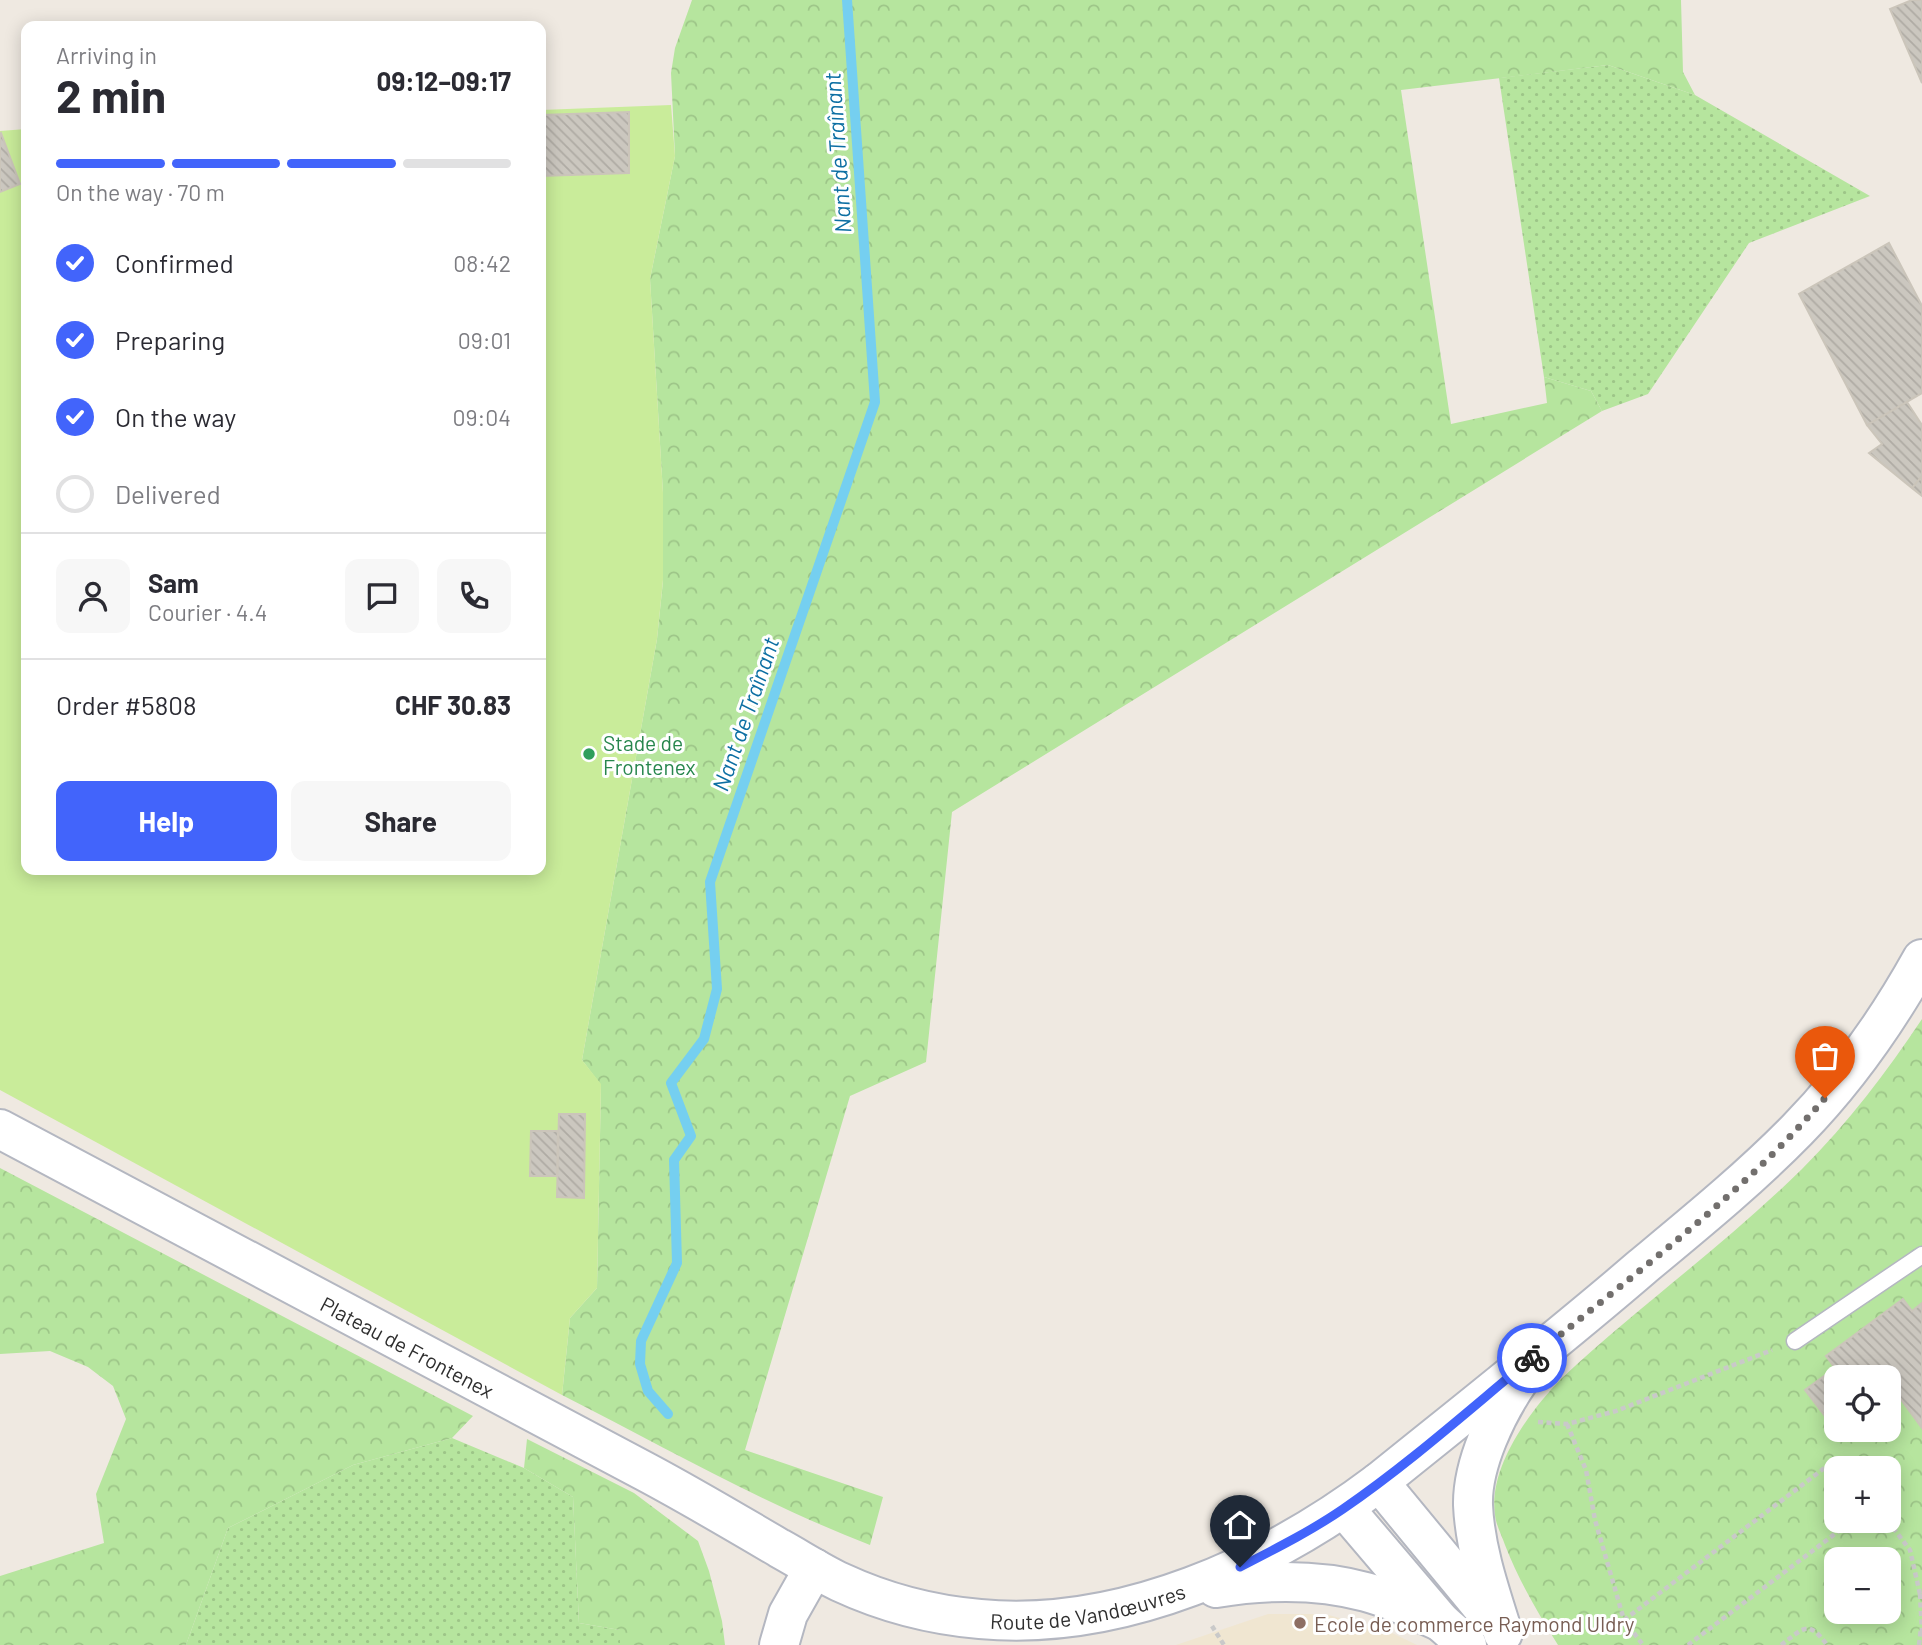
<!DOCTYPE html>
<html lang="en">
<head>
<meta charset="utf-8">
<style>
	:root { --surface:#fff; --page:#f7f7f7; --text:#2b2b33; --muted:#7c7c81; --line:#e1e1e2; --accent:#4264fb }
	body { margin:0; font-family:Barlow,sans-serif; background:var(--page); color:var(--text); height:100vh; display:flex; flex-direction:column; font-size:26px; white-space:nowrap }
	* { box-sizing:border-box; margin:0 }
	p { font-size:23px; color:var(--muted) }
	.icon { flex:none; width:38px; height:38px; fill:none; stroke:currentColor; stroke-width:2; stroke-linecap:round; stroke-linejoin:round }
	.map { position:relative; flex:1; overflow:hidden }
	.sheet { position:absolute; left:21px; top:21px; width:525px; height:854px; display:flex; flex-direction:column; background:var(--surface); border-radius:14px; box-shadow:0 4px 18px #0003 }
	.sheet>* { flex:none }
	.fabs { position:absolute; left:1824px; top:1365px; display:grid; gap:14px }
	.fabs a { display:grid; place-items:center; width:77px; height:77px; border-radius:14px; background:var(--surface); box-shadow:0 4px 18px #0003; font-size:35px }
	.pin { position:absolute; display:grid; place-items:center; width:60px; height:60px; color:#fff; margin:-72px -30px; border-radius:50% 50% 50% 0; rotate:-45deg; box-shadow:0 0 7px #0007 }
	.pin .icon { rotate:45deg }
	.courier { position:absolute; display:grid; place-items:center; width:70px; height:70px; margin:-35px; border:5px solid #4264fb; border-radius:50%; background:#fff; color:#222; box-shadow:0 2px 9px #0007 }
	.overview em { font-style:normal; font-weight:700 }
	.overview div { display:flex; flex-direction:column-reverse }
	.overview { display:flex; align-items:center; justify-content:space-between; height:119px; padding:0 35px }
	h1 { font-size:46px; font-weight:700; line-height:52px }
	.bar { display:grid; grid-template-columns:repeat(4,1fr); gap:10px 7px; align-content:center; height:84px; padding:0 35px }
	.bar i { height:9px; border-radius:5px; background:var(--line) }
	.bar .selected { background:var(--accent) }
	.bar p { grid-column:span 4 }
	.line { display:flex; align-items:center; gap:18px; padding:0 35px; border-top:2px solid var(--line) }
	.line div { flex:1 }
	.round { display:grid; place-items:center; flex:none; width:74px; height:74px; border-radius:14px; background:var(--page) }
	ol { padding:0 35px; list-style:none }
	li { display:flex; align-items:center; gap:21px; height:77px }
	li p { margin-inline-start:auto }
	li .icon { padding:7px; border-radius:50%; background:var(--accent); color:#fff; stroke-width:4 }
	li:last-child { color:var(--muted) }
	li i { width:38px; height:38px; border:4px solid var(--line); border-radius:50% }
	.action { display:flex; gap:14px; margin-top:auto; padding:14px 35px }
	.action a { flex:1; height:80px; border-radius:14px; background:var(--accent); color:#fff; font-size:28px; font-weight:700; line-height:80px; text-align:center }
	.action a+a { background:var(--page); color:var(--text) }
	.map>svg:first-child { display:block }
	.education { fill:#f0e6d1 }
	.grass { fill:url(#grass-dots) }
	.forest { fill:url(#forest-crowns); fill-rule:evenodd }
	.pitch { fill:#c9ec9a }
	.lines { fill:none; stroke-linecap:round; stroke-linejoin:round }
	.stream { stroke:#75cff0; stroke-width:10 }
	.building { fill:url(#building-back-hatch); stroke:#cbc5ba; stroke-width:2 }
	.lane-casing { stroke:#b4b7c1; stroke-width:19 }
	.secondary-casing { stroke:#b4b7c1; stroke-width:42 }
	.path { stroke:#c9c9c9; stroke-width:4.5; stroke-dasharray:5 3.5; stroke-linecap:butt }
	.lane { stroke:#fff; stroke-width:16 }
	.secondary { stroke:#fff; stroke-width:38 }
	.done { stroke:#726f6d; stroke-width:7; stroke-dasharray:0 12.6 }
	.route { stroke:#4264fb; stroke-width:9 }
	.leisure-dot { fill:#2e9e5b; stroke:#fff; stroke-width:2.5 }
	.education-dot { fill:#8d6e63; stroke:#fff; stroke-width:2.5 }
	.labels { text-anchor:middle; dominant-baseline:central; stroke-width:6; stroke-linejoin:round; paint-order:stroke }
	.leisure-label { font-size:21px; fill:#27864d; stroke:#fff; text-anchor:start }
	.street-label { font-size:21px; fill:#2e2e2e; stroke:#fff }
	.education-label { font-size:21px; fill:#785e54; stroke:#fff; text-anchor:start }
	.water-label { font-size:23px; font-style:italic; fill:#0d6fa3; stroke:#fff }
</style>
</head>
<body>
<div class="map">
<svg width="1922" height="1645" viewBox="0 0 1922 1645">
	<defs>
		<pattern id="grass-dots" width="8" height="8" patternUnits="userSpaceOnUse" patternTransform="scale(1.75)"><rect width="8" height="8" fill="#b6e59e"/><path d="M2 2h.1M6 6h.1" fill="none" stroke="#9dc588" stroke-width="1.8" stroke-linecap="round"/></pattern>
		<pattern id="forest-crowns" width="20" height="18" patternUnits="userSpaceOnUse" patternTransform="scale(1.75)"><rect width="20" height="18" fill="#b6e59e"/><path d="M2 6a3 3 0 1 1 6 0M12 15a3 3 0 1 1 6 0" fill="none" stroke="#9dc588"/></pattern>
		<pattern id="building-back-hatch" width="6" height="6" patternUnits="userSpaceOnUse" patternTransform="scale(1.75)"><rect width="6" height="6" fill="#cbc7bf"/><path d="M-1 5l2 2M0 0l6 6M5-1l2 2" fill="none" stroke="#afaba4"/></pattern>
	</defs>
	<rect width="100%" height="100%" fill="#efe9e1"/>
	<path class="education" d="M 1268,1614 L 1325,1614 L 1390,1632 L 1417,1645 L 1176,1645 Z"/>
	<path class="grass" d="M 1608,65 L 1695,95 L 1870,196 L 1749,243 L 1648,394 L 1602,411 L 1591,391 L 1544,377 L 1499,78 Z
		M 452,1438 L 524,1468 L 573,1497 L 579,1623 L 620,1630 L 620,1645 L 186,1645 L 228,1528 L 353,1465 Z"/>
	<path class="forest" d="M 692,0 L 1681,0 L 1683,72 L 1695,95 L 1608,65 L 1401,90 L 1451,424 L 1547,403 L 1544,377 L 1591,391 L 1602,411 L 952,812 L 926,1062 L 850,1096 L 745,1450 L 883,1497 L 870,1545 C 764,1504 664,1447 562,1395 L 570,1318 L 597,1288 L 601,1085 L 582,1060 L 657,639 L 663,581 L 663,493 L 650,279 L 675,156 L 671,73 L 675,48 Z
		M 1922,1019 L 1922,1645 L 1558,1645 C 1538,1613 1519,1581 1505,1545 C 1502,1536 1496,1525 1495,1515 C 1488,1467 1530,1411 1561,1379 C 1639,1306 1726,1244 1802,1169 C 1848,1123 1886,1073 1922,1019 ZM 1836,1377 L 1888,1377 L 1888,1430 L 1836,1430 ZM 1836,1468 L 1888,1468 L 1888,1521 L 1836,1521 ZM 1836,1559 L 1888,1559 L 1888,1612 L 1836,1612 Z
		M 0,1168 L 473,1416 L 452,1438 L 353,1465 L 228,1528 L 186,1645 L 0,1645 L 0,1576 L 104,1543 L 96,1494 L 126,1419 L 113,1386 L 88,1367 L 50,1351 L 0,1354 Z
		M 527,1439 L 634,1493 L 698,1541 L 709,1571 L 722,1621 L 725,1645 L 620,1645 L 620,1630 L 579,1623 L 573,1497 L 524,1468 Z"/>
	<path class="pitch" d="M 671,105 L 675,156 L 650,279 L 663,493 L 663,580 L 657,639 L 582,1060 L 601,1084 L 597,1288 L 570,1318 L 562,1395 L 0,1090 L 0,131 L 26,129 L 26,870 L 541,870 L 541,110 Z"/>
	<g class="lines">
		<path class="stream" d="M 668,1414 L 648,1391 L 640,1364 L 641,1341 L 677,1263 L 674,1160 L 691,1136 L 671,1083 L 704,1039 L 717,989 L 710,882 L 875,402 L 847,0"/>
	</g>
	<path class="building" d="M 1912,0 L 1922,0 L 1922,83 L 1890,9 Z
		M 629,112 L 629,173 L 541,176 L 541,115 Z
		M 1,133 L 20,184 L 0,192 L 0,134 Z
		M 1889,243 L 1922,306 L 1922,393 L 1867,425 L 1799,294 Z
		M 1907,402 L 1922,425 L 1922,476 L 1912,488 L 1869,453 L 1882,444 L 1867,425 Z
		M 1922,476 L 1922,496 L 1912,488 Z
		M 559,1114 L 585,1114 L 584,1198 L 557,1197 Z
		M 531,1131 L 558,1131 L 557,1176 L 530,1176 Z
		M 1903,1299 L 1912,1311 L 1922,1303 L 1922,1428 L 1894,1390 L 1888,1395 L 1888,1377 L 1836,1377 L 1836,1430 L 1842,1430 L 1838,1433 L 1805,1390 L 1835,1368 L 1826,1356 Z"/>
	<g class="lines">
		<defs>
			<path id="lane" d="M 1795,1341 L 1922,1255"/>
			<g id="secondary">
				<path id="s1" d="M 0,1129 C 215,1244 430,1359 646,1472 C 691,1496 735,1522 779,1548 C 799,1559 819,1572 840,1582 C 883,1602 932,1615 980,1619 C 1121,1632 1269,1565 1379,1482 C 1467,1411 1556,1341 1642,1267 C 1695,1223 1749,1179 1797,1130 C 1846,1080 1888,1020 1922,959"/>
				<path d="M 1379,1482 L 1491,1618"/>
				<path d="M 1344,1508 L 1441,1622 L 1467,1645"/>
				<path d="M 1216,1588 C 1265,1580 1318,1579 1366,1592 C 1392,1599 1417,1611 1441,1622"/>
				<path d="M 1503,1633 C 1490,1592 1475,1549 1473,1505 C 1472,1464 1497,1412 1520,1379"/>
				<path d="M 779,1645 L 788,1614 L 814,1568"/>
			</g>
		</defs>
		<use href="#lane" class="lane-casing"/>
		<use href="#secondary" class="secondary-casing"/>
		<path class="path" d="M 1538,1422 L 1567,1424 L 1616,1411 L 1772,1350
			M 1567,1424 L 1586,1470 L 1595,1520 L 1624,1620 L 1643,1645
			M 1888,1521 L 1910,1550 L 1920,1594
			M 1920,1594 L 1922,1632
			M 1624,1620 L 1839,1457 L 1848,1468
			M 1212,1626 L 1224,1645
			M 1688,1645 L 1852,1521
			M 1781,1645 C 1804,1628 1808,1619 1827,1645
			M 1919,1645 L 1921,1628"/>
		<use href="#lane" class="lane"/>
		<use href="#secondary" class="secondary"/>
	</g>
	<g class="lines">
		<path class="done" d="M 1532,1358 C 1632,1275 1740,1197 1825,1098"/>
		<path class="route" d="M 1240,1567 C 1275,1549 1311,1531 1343,1509 C 1410,1463 1470,1409 1532,1358"/>
	</g>
	<circle class="leisure-dot" cx="589" cy="754" r="7"/>
	<circle class="education-dot" cx="1300" cy="1623" r="7"/>
	<g class="labels">
		<g class="leisure-label">
			<text x="603" y="742">Stade de<tspan x="603" dy="24">Frontenex</tspan></text>
		</g>
		<g class="street-label">
			<text stroke="none"><textPath href="#s1" startOffset="462">Plateau de Frontenex</textPath></text>
			<text stroke="none"><textPath href="#s1" startOffset="1209">Route de Vandœuvres</textPath></text>
		</g>
		<g class="education-label">
			<text x="1314" y="1623">Ecole de commerce Raymond Uldry</text>
		</g>
		<g class="water-label">
			<text transform="translate(837 153) rotate(-94)">Nant de Traînant</text>
			<text transform="translate(745 714) rotate(-71)">Nant de Traînant</text>
		</g>
	</g>
</svg>
<div class="fabs">
<a><svg class="icon" aria-label="locate" viewBox="0 0 24 24"><circle cx="12" cy="12" r="6"/><path d="M12 2v4M12 18v4M2 12h4M18 12h4"/></svg></a>
<a>+</a>
<a>−</a>
</div>
<div class="pin" style="left:1825px;top:1098px;background:#ea580c"><svg class="icon" aria-label="bag" viewBox="0 0 24 24"><path d="M5 8h14l-1 12H6zM9 8a3 3 0 0 1 6 0"/></svg></div>
<div class="pin" style="left:1240px;top:1567px;background:#1f2937"><svg class="icon" aria-label="home" viewBox="0 0 24 24"><path d="M3 11l9-7 9 7M6 9v11h12V9"/></svg></div>
<div class="courier" style="left:1532px;top:1358px"><svg class="icon" aria-label="bike" viewBox="0 0 24 24"><circle cx="6" cy="16" r="4"/><circle cx="18" cy="16" r="4"/><path d="M6 16l4-8h5l3 8M10 8l3 8H6M13 5h3"/></svg></div>
<section class="sheet">
<div class="overview"><div><h1>2 min</h1><p>Arriving in</p></div><em>09:12–09:17</em></div>
<div class="bar"><i class="selected"></i><i class="selected"></i><i class="selected"></i><i></i><p>On the way · 70 m</p></div>
<ol>
<li><svg class="icon" aria-label="check" viewBox="0 0 24 24"><path d="M5 12l5 5 9-10"/></svg>Confirmed<p>08:42</p></li>
<li><svg class="icon" aria-label="check" viewBox="0 0 24 24"><path d="M5 12l5 5 9-10"/></svg>Preparing<p>09:01</p></li>
<li><svg class="icon" aria-label="check" viewBox="0 0 24 24"><path d="M5 12l5 5 9-10"/></svg>On the way<p>09:04</p></li>
<li><i></i>Delivered</li>
</ol>
<div class="line" style="height:126px"><a class="round"><svg class="icon" aria-label="person" viewBox="0 0 24 24"><circle cx="12" cy="8" r="4"/><path d="M4 21q1-7 8-7t8 7"/></svg></a><div><b>Sam</b><p>Courier · 4.4</p></div><a class="round"><svg class="icon" aria-label="chat" viewBox="0 0 24 24"><path d="M4 5h16v11H9l-5 4z"/></svg></a><a class="round"><svg class="icon" aria-label="phone" viewBox="0 0 24 24"><path d="M5 4h4l2 5-3 2q2 4 5 5l2-3 5 2v4C11 20 4 13 5 4z"/></svg></a></div>
<div class="line" style="height:91px"><div>Order #5808</div><b>CHF 30.83</b></div>
<div class="action"><a>Help</a><a>Share</a></div>
</section>
</div>
</body>
</html>
